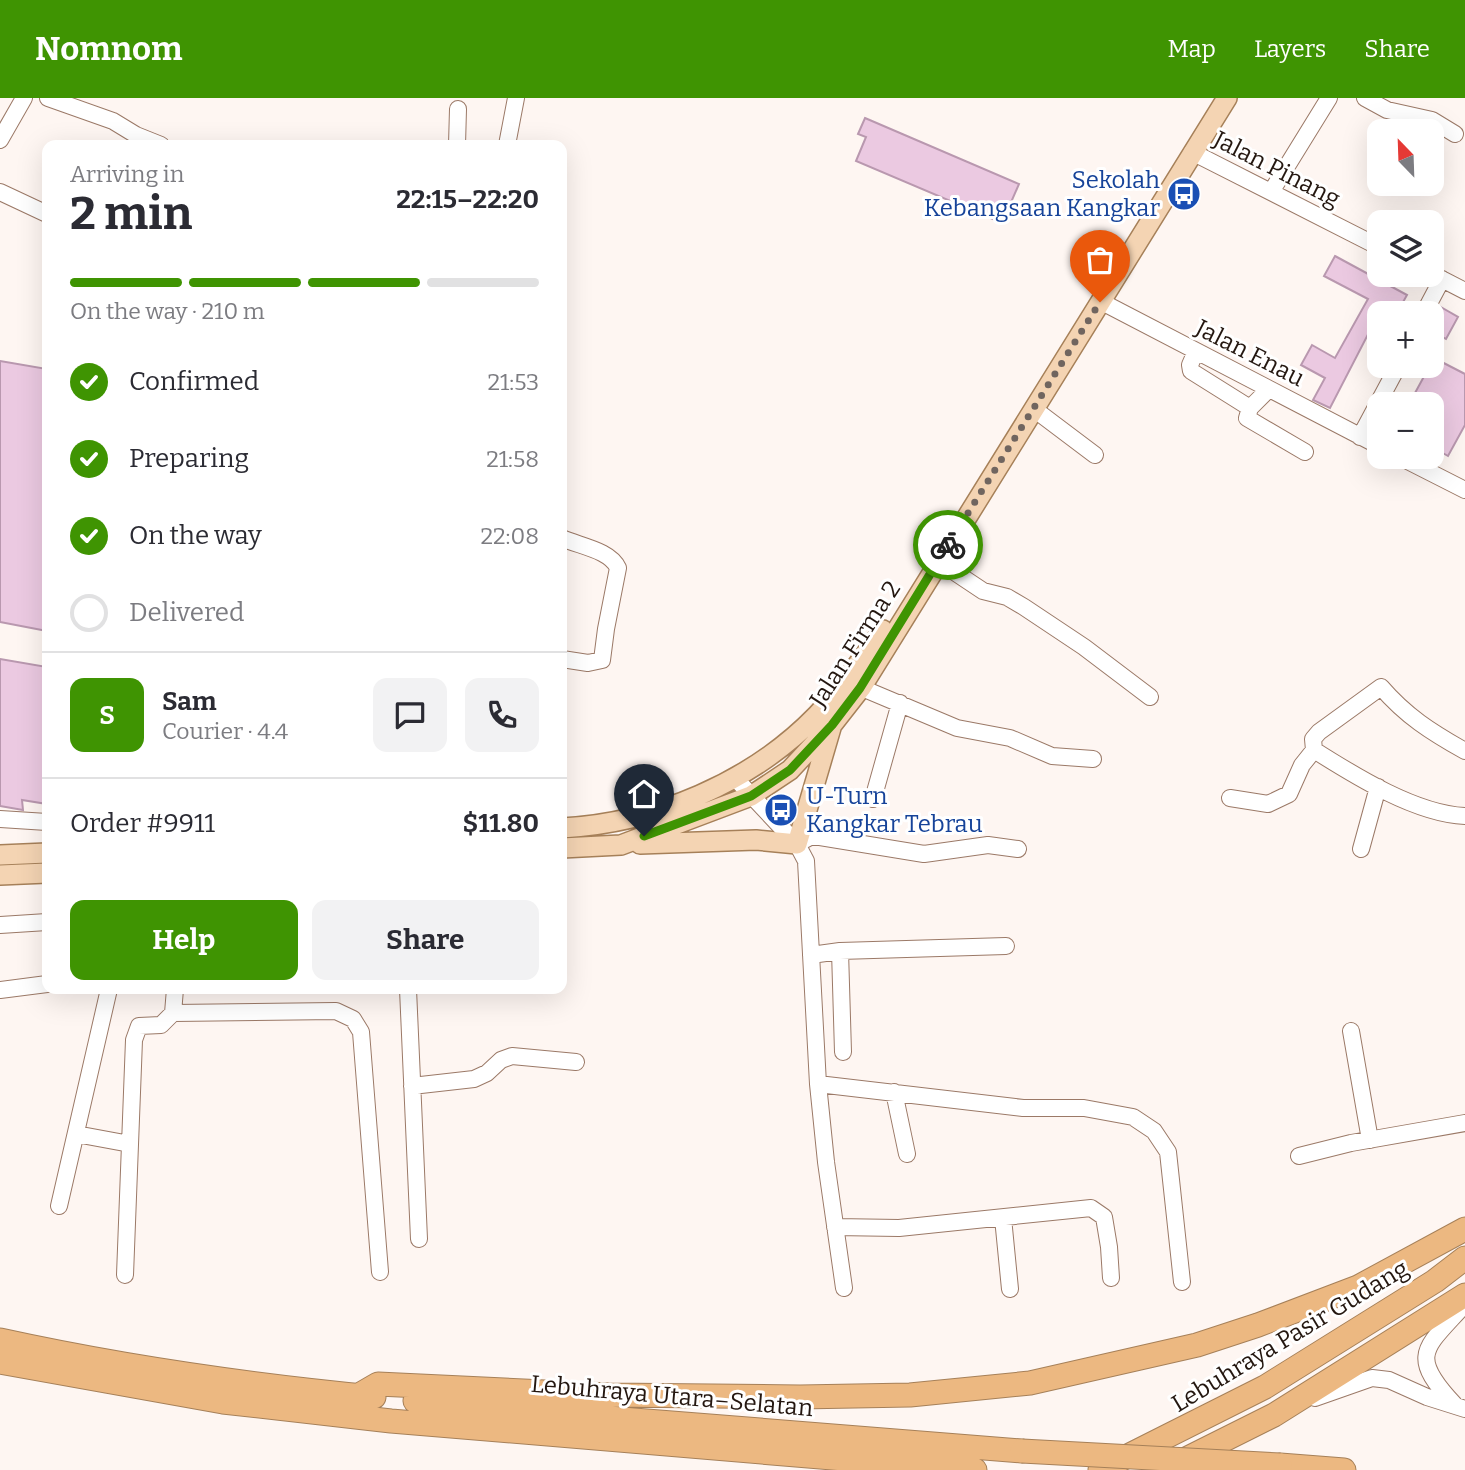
<!DOCTYPE html>
<html lang="en">
<head>
<meta charset="utf-8">
<style>
	:root { --surface:#fff; --page:#f2f2f3; --text:#2b2b33; --muted:#7c7c81; --line:#e1e1e2; --accent:#3f9402 }
	body { margin:0; font-family:Bitter,serif; background:var(--page); color:var(--text); height:100vh; display:flex; flex-direction:column; font-size:26px; white-space:nowrap }
	* { box-sizing:border-box; margin:0 }
	p { font-size:23px; color:var(--muted) }
	.icon { flex:none; width:38px; height:38px; fill:none; stroke:currentColor; stroke-width:2; stroke-linecap:round; stroke-linejoin:round }
	.map { position:relative; flex:1; overflow:hidden }
	.panel { position:absolute; left:42px; top:42px; width:525px; height:854px; display:flex; flex-direction:column; background:var(--surface); border-radius:14px; box-shadow:0 7px 28px #0002 }
	.panel>* { flex:none }
	.needle { width:46px; rotate:337deg }
	.tools { position:absolute; left:1367px; top:21px; display:grid; gap:14px }
	.tools a { display:grid; place-items:center; width:77px; height:77px; border-radius:14px; background:var(--surface); box-shadow:0 7px 28px #0002; font-size:35px }
	.pin { position:absolute; display:grid; place-items:center; width:60px; height:60px; color:#fff; margin:-72px -30px; border-radius:50% 50% 50% 0; rotate:-45deg; box-shadow:0 0 7px #0007 }
	.pin .icon { rotate:45deg }
	.courier { position:absolute; display:grid; place-items:center; width:70px; height:70px; margin:-35px; border:5px solid #3f9402; border-radius:50%; background:#fff; color:#222; box-shadow:0 2px 9px #0007 }
	.headline em { font-style:normal; font-weight:700 }
	.headline div { display:flex; flex-direction:column-reverse }
	.headline { display:flex; align-items:center; justify-content:space-between; height:119px; padding:0 28px }
	h1 { font-size:46px; font-weight:700; line-height:52px }
	.bar { display:grid; grid-template-columns:repeat(4,1fr); gap:10px 7px; align-content:center; height:84px; padding:0 28px }
	.bar i { height:9px; border-radius:5px; background:var(--line) }
	.bar .selected { background:var(--accent) }
	.bar p { grid-column:span 4 }
	.line { display:flex; align-items:center; gap:18px; padding:0 28px; border-top:2px solid var(--line) }
	.line div { flex:1 }
	.round { display:grid; place-items:center; flex:none; width:74px; height:74px; border-radius:14px; background:var(--page) }
	ol { padding:0 28px; list-style:none }
	li { display:flex; align-items:center; gap:21px; height:77px }
	li p { margin-inline-start:auto }
	li .icon { padding:7px; border-radius:50%; background:var(--accent); color:#fff; stroke-width:4 }
	li:last-child { color:var(--muted) }
	li i { width:38px; height:38px; border:4px solid var(--line); border-radius:50% }
	.action { display:flex; gap:14px; margin-top:auto; padding:14px 28px }
	.action a { flex:1; height:80px; border-radius:14px; background:var(--accent); color:#fff; font-size:28px; font-weight:700; line-height:80px; text-align:center }
	.action a+a { background:var(--page); color:var(--text) }
	header { display:flex; align-items:center; gap:42px; box-sizing:border-box; height:98px; padding:0 35px; background:var(--accent); color:#fff }
	header strong { font-size:33px }
	nav { display:flex; gap:38px; margin-inline-start:auto; font-size:24px }
	.map>svg:first-child { display:block }
	.building { fill:#ebc9e1; stroke:#b998af; stroke-width:2 }
	.lines { fill:none; stroke-linecap:round; stroke-linejoin:round }
	.minor-casing { stroke:#9b7967; stroke-width:18 }
	.major-casing { stroke:#a68059; stroke-width:22 }
	.highway-casing { stroke:#a68059; stroke-width:25 }
	.minor { stroke:#fff; stroke-width:16 }
	.major { stroke:#f4d4b3; stroke-width:19 }
	.highway { stroke:#ecb881; stroke-width:23 }
	.highway-bridge-casing { stroke:#a68059; stroke-width:25; stroke-linecap:butt }
	.highway-bridge { stroke:#ecb881; stroke-width:23 }
	.done { stroke:#70655f; stroke-width:7; stroke-dasharray:0 12.6 }
	.route { stroke:#3f9402; stroke-width:9 }
	.labels { text-anchor:middle; dominant-baseline:central; stroke-width:6; stroke-linejoin:round; paint-order:stroke }
	.street-label { font-size:24px; fill:#241710; stroke:#fff }
	.transit-label { font-size:24px; fill:#164399; stroke:#fff; text-anchor:end }
</style>
</head>
<body>
<header>
<strong>Nomnom</strong>
<nav><a>Map</a><a>Layers</a><a>Share</a></nav>
</header>
<div class="map">
<svg width="1465" height="1372" viewBox="0 0 1465 1372">
	<rect width="100%" height="100%" fill="#fef6f2"/>
	<path class="building" d="M 865,20 L 1019,86 L 1002,125 L 856,63 L 866,39 L 858,36 Z
		M 1335,158 L 1407,197 L 1397,215 L 1384,209 L 1379,215 L 1330,310 L 1313,302 L 1325,280 L 1301,267 L 1312,247 L 1335,260 L 1368,201 L 1324,178 Z
		M 1439,208 L 1458,219 L 1446,241 L 1432,234 L 1432,222 Z
		M 1434,260 L 1465,276 L 1465,327 L 1448,358 L 1432,349 L 1432,306 L 1409,306 Z
		M 0,263 L 47,271 L 47,533 L 0,524 Z
		M 0,561 L 47,569 L 47,706 L 22,702 L 23,712 L 0,708 Z"/>
	<g class="lines">
		<defs>
			<path id="minor" d="M 48,0 L 113,23 L 136,37 L 161,47
				M 1365,0 L 1387,12 L 1432,22 L 1455,36
				M 0,42 L 24,0
				M 457,47 L 458,11
				M 507,47 L 516,0
				M 1192,54 L 1379,149
				M 0,94 L 47,116
				M 1271,94 L 1329,0
				M 1432,176 L 1465,193
				M 1100,203 L 1379,348
				M 1424,215 L 1442,181
				M 1196,253 L 1190,267 L 1191,273 L 1250,310
				M 1269,291 L 1250,310 L 1247,320 L 1305,354
				M 1034,311 L 1095,357
				M 1360,339 L 1398,268
				M 1400,359 L 1465,392
				M 562,440 C 579,448 610,452 618,470 L 606,531 L 602,562 L 588,565 L 562,561
				M 938,463 L 983,493 L 1007,499 L 1024,509 L 1084,549 L 1150,599
				M 850,585 L 957,630 L 1010,640 L 1052,658 L 1093,661
				M 1314,652 C 1355,678 1416,716 1465,718
				M 735,680 L 797,746 L 806,763 L 818,986 L 826,1064 L 844,1190
				M 1230,700 L 1268,706 L 1289,696 L 1302,667 L 1314,652 L 1313,641 L 1319,634 L 1381,589 C 1406,618 1431,634 1465,653
				M 873,701 L 900,605
				M 0,721 L 47,724
				M 797,746 L 810,739 L 820,739 L 924,756 L 988,747 L 1018,751
				M 1361,751 L 1378,689
				M 0,827 L 47,824
				M 840,853 L 843,954
				M 811,857 L 840,853 L 1006,848
				M 408,891 L 419,1141
				M 0,892 L 47,886
				M 173,915 L 336,913 L 353,921 L 361,934 L 380,1174
				M 1351,933 L 1370,1042
				M 818,986 L 1023,1010 L 1084,1010 L 1133,1019 L 1154,1033 L 1168,1054 L 1182,1184
				M 412,988 L 474,981 L 487,975 L 501,962 L 512,958 L 576,964
				M 894,994 L 907,1056
				M 76,1036 L 130,1046
				M 1299,1058 L 1351,1045 L 1465,1025
				M 59,1108 L 109,891
				M 1003,1120 L 1010,1191
				M 835,1129 L 899,1130 L 1091,1110 L 1104,1119 L 1109,1149 L 1111,1180
				M 125,1177 L 134,942 L 139,928 L 161,927 L 173,915 L 175,891
				M 1315,1300 L 1372,1280 L 1389,1282 L 1427,1299 L 1465,1311
				M 1454,1306 C 1407,1256 1426,1250 1465,1206"/>
			<path id="major" d="M 562,730 C 655,725 751,685 817,617 C 841,592 862,560 883,532
				M 640,746 L 756,742 L 797,746 L 831,630
				M 562,750 L 621,747 L 751,698 L 790,672 L 832,627 L 861,590 L 1227,0
				M 0,757 L 47,755
				M 0,777 L 47,775"/>
			<path id="highway" d="M 0,1242 C 123,1269 249,1287 374,1299
				M 0,1264 L 223,1304 L 391,1323 L 975,1372
				M 359,1297 L 378,1286 L 609,1297 L 800,1299 L 910,1297 L 1030,1285 L 1197,1247 L 1258,1227 L 1358,1189 L 1465,1131
				M 415,1303 L 596,1319 L 1022,1353
				M 1178,1365 L 1274,1317 L 1465,1197
				M 1280,1367 L 1344,1372
				M 1100,1372 L 1265,1289 L 1435,1183 L 1465,1160"/>
		</defs>
		<use href="#minor" class="minor-casing"/>
		<use href="#major" class="major-casing"/>
		<use href="#highway" class="highway-casing"/>
		<use href="#minor" class="minor"/>
		<use href="#major" class="major"/>
		<use href="#highway" class="highway"/>
		<defs>
			<path id="highway-bridge" d="M 1022,1353 L 1280,1367"/>
		</defs>
		<use href="#highway-bridge" class="highway-bridge-casing"/>
		<use href="#highway-bridge" class="highway-bridge"/>
	</g>
	<g class="lines">
		<path class="done" d="M 948,447 L 1100,204"/>
		<path class="route" d="M 644,738 L 751,698 L 790,672 L 832,627 L 860,590 L 948,447"/>
	</g>
	<defs>
		<symbol id="bus-disc" viewBox="-11 -11 22 22"><circle r="9.5" fill="#1a4fb4" stroke="#fff"/><path d="M-5-6H5V4H4V6H2V4H-2V6H-4V4H-5ZM-3.5-4V0h7V-4ZM-3.5 1.2v1.5H-2V1.2ZM2 1.2v1.5H3.5V1.2Z" fill="#fff"/></symbol>
	</defs>
	<g fill-rule="evenodd">
		<use href="#bus-disc" x="1165" y="77" width="38" height="38"/>
		<use href="#bus-disc" x="762" y="693" width="38" height="38"/>
	</g>
	<g class="labels">
		<g class="street-label">
			<text transform="translate(1277 71) rotate(27)">Jalan Pinang</text>
			<text transform="translate(1250 255) rotate(27)">Jalan Enau</text>
			<text transform="translate(855 546) rotate(-57)">Jalan Firma 2</text>
			<text transform="translate(1290 1238) rotate(-31)">Lebuhraya Pasir Gudang</text>
			<text transform="translate(672 1298) rotate(5)">Lebuhraya Utara–Selatan</text>
		</g>
		<g class="transit-label">
			<text x="1160" y="82">Sekolah<tspan x="1160" dy="28">Kebangsaan Kangkar</tspan></text>
			<text x="806" y="698" text-anchor="start">U-Turn<tspan x="806" dy="28">Kangkar Tebrau</tspan></text>
		</g>
	</g>
</svg>
<div class="tools">
<a><svg class="needle" viewBox="-14 -14 28 28"><path d="M0-13l5 13h-10z" fill="#e53935"/><path d="M0 13l5-13h-10z" fill="#7c7c81"/></svg></a>
<a><svg class="icon" aria-label="layers" viewBox="0 0 24 24"><path d="M12 4l9 5-9 5-9-5zM3 14l9 5 9-5"/></svg></a>
<a>+</a>
<a>−</a>
</div>
<div class="pin" style="left:1100px;top:204px;background:#ea580c"><svg class="icon" aria-label="bag" viewBox="0 0 24 24"><path d="M5 8h14l-1 12H6zM9 8a3 3 0 0 1 6 0"/></svg></div>
<div class="pin" style="left:644px;top:738px;background:#1f2937"><svg class="icon" aria-label="home" viewBox="0 0 24 24"><path d="M3 11l9-7 9 7M6 9v11h12V9"/></svg></div>
<div class="courier" style="left:948px;top:447px"><svg class="icon" aria-label="bike" viewBox="0 0 24 24"><circle cx="6" cy="16" r="4"/><circle cx="18" cy="16" r="4"/><path d="M6 16l4-8h5l3 8M10 8l3 8H6M13 5h3"/></svg></div>
<section class="panel">
<div class="headline"><div><h1>2 min</h1><p>Arriving in</p></div><em>22:15–22:20</em></div>
<div class="bar"><i class="selected"></i><i class="selected"></i><i class="selected"></i><i></i><p>On the way · 210 m</p></div>
<ol>
<li><svg class="icon" aria-label="check" viewBox="0 0 24 24"><path d="M5 12l5 5 9-10"/></svg>Confirmed<p>21:53</p></li>
<li><svg class="icon" aria-label="check" viewBox="0 0 24 24"><path d="M5 12l5 5 9-10"/></svg>Preparing<p>21:58</p></li>
<li><svg class="icon" aria-label="check" viewBox="0 0 24 24"><path d="M5 12l5 5 9-10"/></svg>On the way<p>22:08</p></li>
<li><i></i>Delivered</li>
</ol>
<div class="line" style="height:126px"><b class="round" style="background:var(--accent);color:#fff">S</b><div><b>Sam</b><p>Courier · 4.4</p></div><a class="round"><svg class="icon" aria-label="chat" viewBox="0 0 24 24"><path d="M4 5h16v11H9l-5 4z"/></svg></a><a class="round"><svg class="icon" aria-label="phone" viewBox="0 0 24 24"><path d="M5 4h4l2 5-3 2q2 4 5 5l2-3 5 2v4C11 20 4 13 5 4z"/></svg></a></div>
<div class="line" style="height:91px"><div>Order #9911</div><b>$11.80</b></div>
<div class="action"><a>Help</a><a>Share</a></div>
</section>
</div>
</body>
</html>
